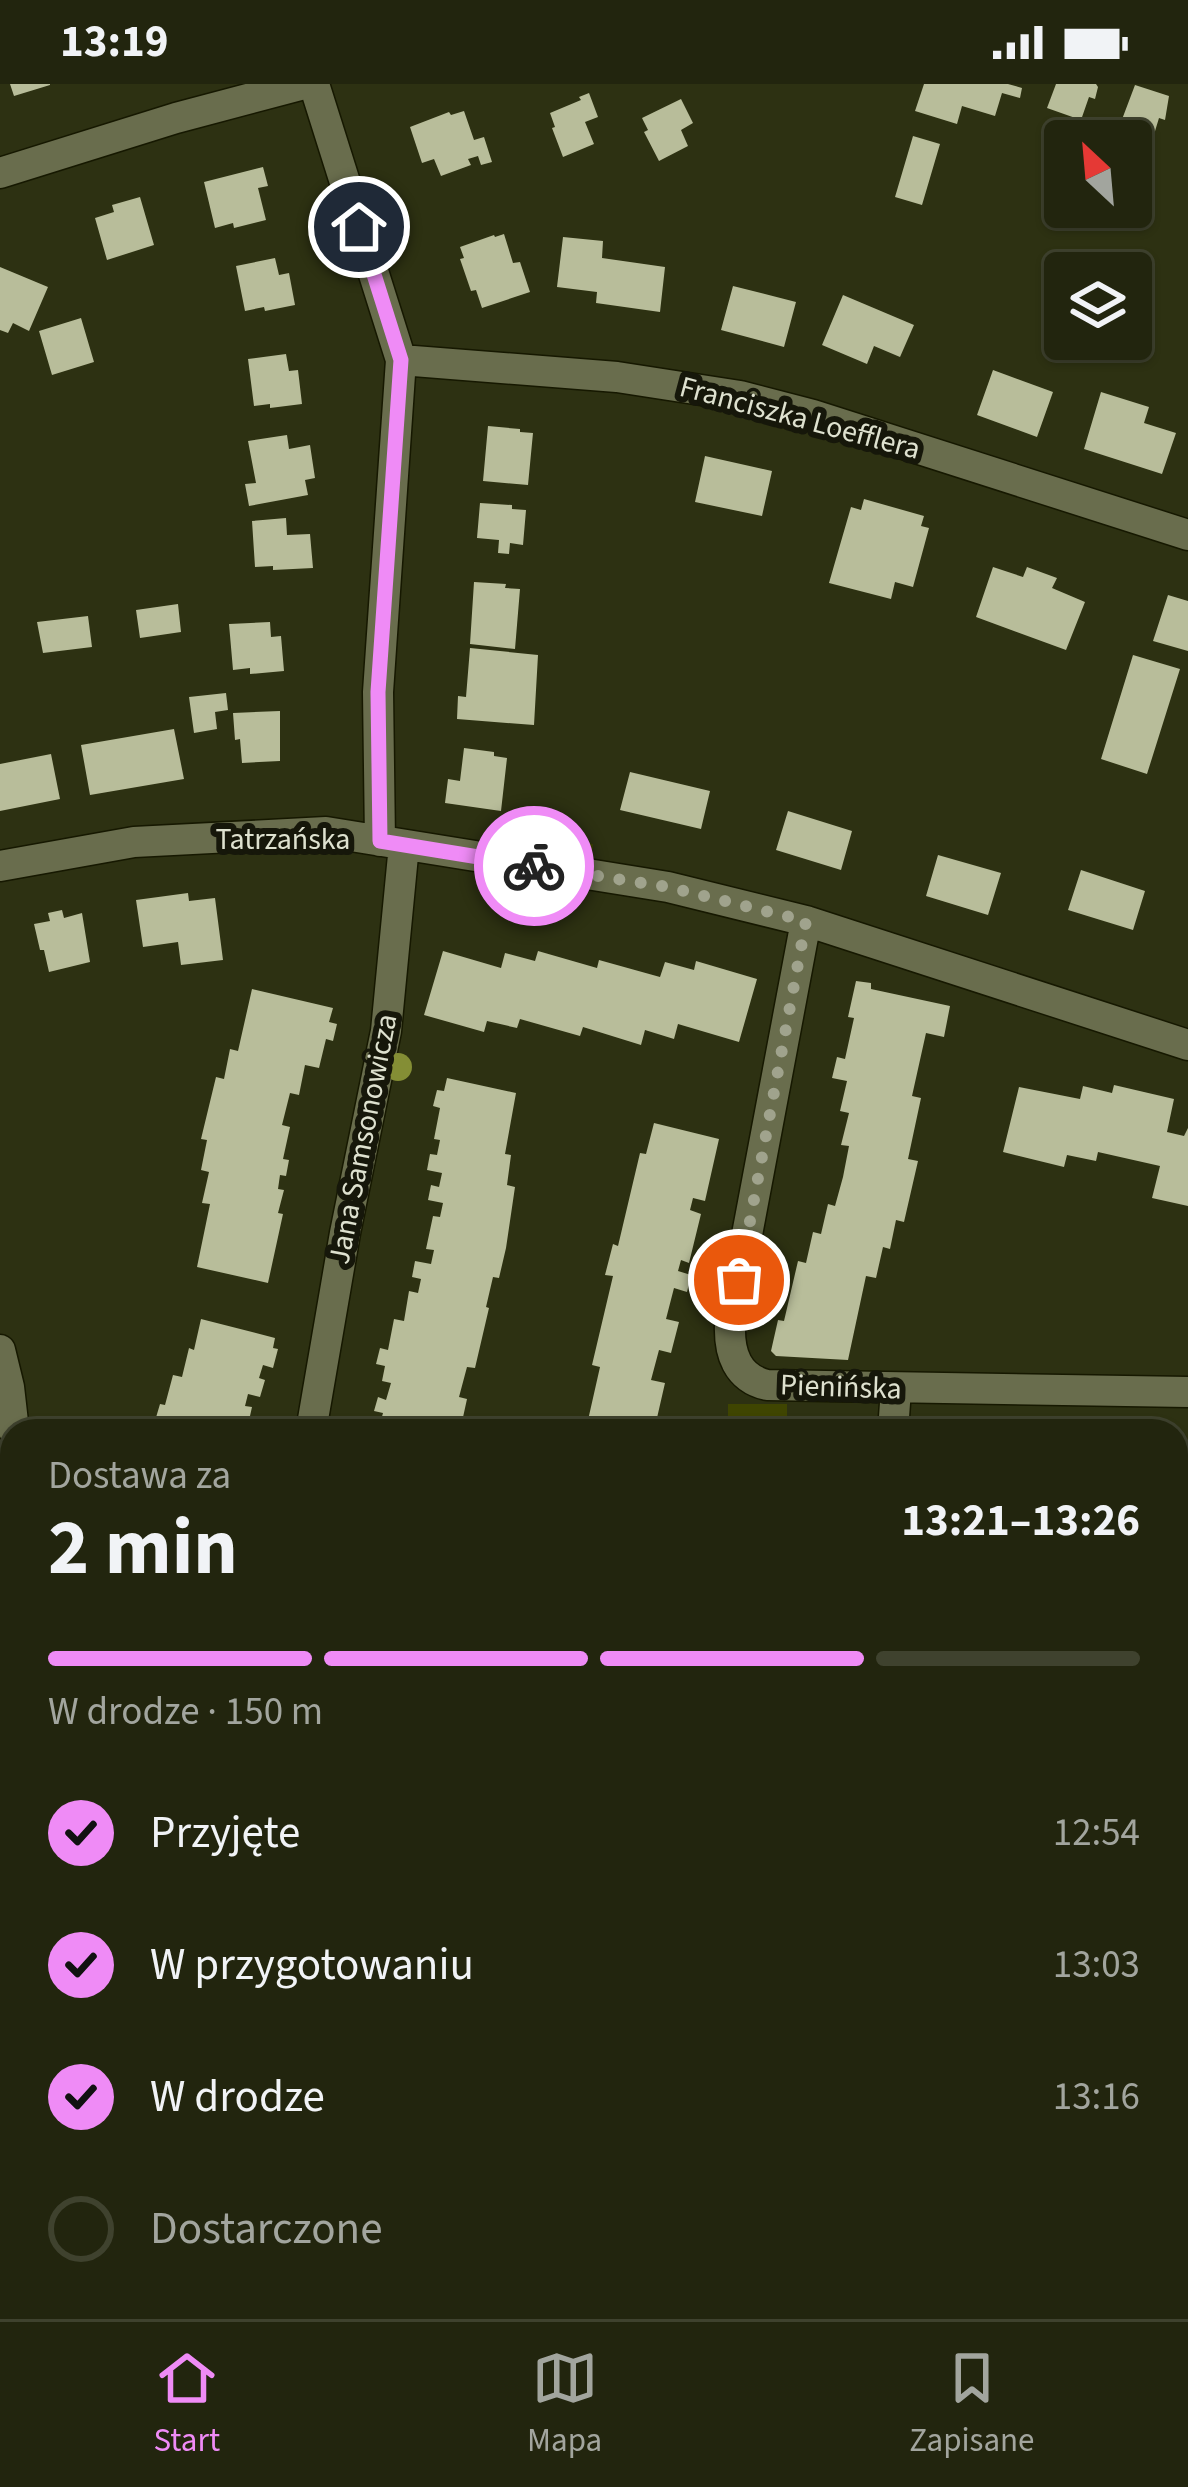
<!DOCTYPE html>
<html lang="pl">
<head>
<meta charset="utf-8">
<style>
	:root { --surface:#22250e; --page:#2a2d17; --text:#f1f3f6; --muted:#a2a59e; --line:#3f422e; --accent:#ef8bf6 }
	body { margin:0; font-family:"Source Sans 3",sans-serif; background:var(--page); color:var(--text); height:100vh; display:flex; flex-direction:column; font-size:45px; white-space:nowrap }
	* { box-sizing:border-box; margin:0 }
	p { font-size:39px; color:var(--muted) }
	.icon { flex:none; width:66px; height:66px; fill:none; stroke:currentColor; stroke-width:2; stroke-linecap:round; stroke-linejoin:round }
	.map { position:relative; flex:1; overflow:hidden }
	.details { position:absolute; left:0px; top:1335px; width:1188px; height:900px; display:flex; flex-direction:column; background:var(--surface); border-radius:36px 36px 0 0; box-shadow:0 3px 9px #0004,0 0 0 3px var(--line) }
	.details>* { flex:none }
	.needle { width:78px; rotate:334deg }
	.tools { position:absolute; left:1044px; top:36px; display:grid; gap:24px }
	.tools a { display:grid; place-items:center; width:108px; height:108px; border-radius:12px; background:var(--surface); box-shadow:0 3px 9px #0004,0 0 0 3px var(--line); font-size:60px }
	.pin { position:absolute; display:grid; place-items:center; width:102px; height:102px; color:#fff; margin:-51px; border:6px solid #fff; border-radius:50%; box-shadow:0 3px 12px #0007 }
	.courier { position:absolute; display:grid; place-items:center; width:120px; height:120px; margin:-60px; border:9px solid #ef8bf6; border-radius:50%; background:#fff; color:#222; box-shadow:0 3px 15px #0007 }
	.headline em { font-style:normal; font-weight:700 }
	.headline div { display:flex; flex-direction:column-reverse }
	.headline { display:flex; align-items:center; justify-content:space-between; height:204px; padding:0 48px }
	h1 { font-size:78px; font-weight:700; line-height:90px }
	.bar { display:grid; grid-template-columns:repeat(4,1fr); gap:18px 12px; align-content:center; height:144px; padding:0 48px }
	.bar i { height:15px; border-radius:9px; background:var(--line) }
	.bar .current { background:var(--accent) }
	.bar p { grid-column:span 4 }
	ol { padding:0 48px; list-style:none }
	li { display:flex; align-items:center; gap:36px; height:132px }
	li p { margin-inline-start:auto }
	li .icon { padding:12px; border-radius:50%; background:var(--accent); color:#111; stroke-width:4 }
	li:last-child { color:var(--muted) }
	li i { width:66px; height:66px; border:6px solid var(--line); border-radius:50% }
	.status { display:flex; justify-content:space-between; align-items:center; height:84px; padding:0 60px; background:var(--surface); direction:ltr }
	.status svg { height:33px; fill:currentColor }
	.menu { display:flex; justify-content:space-around; align-items:center; height:168px; border-top:3px solid var(--line); background:var(--surface); font-size:33px; color:var(--muted) }
	.menu a { display:grid; justify-items:center; gap:6px }
	.menu .current { color:var(--accent) }
	.map>svg:first-child { display:block }
	.green { fill:#3f4501 }
	.building { fill:#b8bd9a }
	.lines { fill:none; stroke-linecap:round; stroke-linejoin:round }
	.service-casing { stroke:#161800; stroke-width:18 }
	.minor-casing { stroke:#161800; stroke-width:33 }
	.tertiary-casing { stroke:#161800; stroke-width:36 }
	.path { stroke:#8a8d75; stroke-width:6; stroke-dasharray:6 9; stroke-linecap:butt }
	.service { stroke:#696d4d; stroke-width:15 }
	.minor { stroke:#696d4d; stroke-width:30 }
	.tertiary { stroke:#696d4d; stroke-width:33 }
	.tree { fill:#848e35 }
	.done { stroke:#a0a38d; stroke-width:12; stroke-dasharray:0 21.6 }
	.route { stroke:#ef8bf6; stroke-width:15 }
	.labels { text-anchor:middle; dominant-baseline:central; stroke-width:12; stroke-linejoin:round; paint-order:stroke }
	.street-label { font-size:30px; fill:#dee1cf; stroke:#16170a }
</style>
</head>
<body>
<div class="status"><b>13:19</b><svg viewBox="0 0 49 12"><path d="M0 12V9h3v3zM5 12V6h3v6zM10 12V3h3v9zM15 12V0h3v12zM26 1h20v11H26zM47 4h2v5h-2z"/></svg></div>
<div class="map">
<svg width="1188" height="2235" viewBox="0 0 1188 2235">
	<rect width="100%" height="100%" fill="#2d3112"/>
	<path class="green" d="M 516,750 L 593,760 L 591,775 L 515,759 Z
		M 728,1320 L 787,1320 L 787,1347 L 728,1347 Z
		M 12,1687 L 12,1856 L 0,1861 L 0,1692 Z
		M 72,2223 L 148,2223 L 141,2235 L 43,2235 Z"/>
	<path class="building" d="M 10,0 L 50,0 L 50,1 L 14,12 Z
		M 924,0 L 1008,0 L 1022,4 L 1020,14 L 1002,9 L 995,32 L 962,22 L 957,40 L 915,27 Z
		M 1056,0 L 1096,0 L 1098,3 L 1095,15 L 1089,13 L 1081,36 L 1047,24 Z
		M 1135,1 L 1169,12 L 1165,36 L 1159,34 L 1152,57 L 1118,46 Z
		M 589,9 L 598,33 L 585,38 L 594,60 L 563,73 L 552,44 L 555,43 L 550,29 L 581,16 L 579,13 Z
		M 681,15 L 693,39 L 681,46 L 688,62 L 659,77 L 644,48 L 648,46 L 642,34 Z
		M 464,27 L 474,56 L 484,53 L 492,78 L 481,81 L 478,72 L 468,75 L 471,81 L 441,92 L 434,75 L 422,79 L 410,43 L 449,28 L 451,31 Z
		M 913,52 L 940,60 L 922,121 L 895,113 Z
		M 263,83 L 268,102 L 258,104 L 266,136 L 234,144 L 233,139 L 215,144 L 204,98 Z
		M 140,113 L 154,161 L 107,176 L 95,134 L 114,128 L 112,121 Z
		M 504,150 L 513,179 L 520,178 L 530,208 L 482,224 L 476,206 L 471,207 L 460,175 L 464,174 L 460,163 L 494,151 L 495,153 Z
		M 563,153 L 603,157 L 602,174 L 665,183 L 660,228 L 596,219 L 597,208 L 557,203 Z
		M 275,174 L 279,191 L 289,189 L 295,221 L 265,227 L 264,223 L 245,227 L 236,182 Z
		M 0,183 L 48,203 L 29,247 L 13,239 L 8,249 L 0,246 Z
		M 733,202 L 796,218 L 784,263 L 721,246 Z
		M 843,211 L 914,241 L 900,273 L 874,262 L 867,280 L 822,261 Z
		M 81,234 L 94,278 L 52,291 L 39,247 Z
		M 286,270 L 289,287 L 298,286 L 302,320 L 270,324 L 270,320 L 254,322 L 248,275 Z
		M 993,286 L 1053,308 L 1037,353 L 977,331 Z
		M 1101,308 L 1149,323 L 1144,339 L 1176,349 L 1162,390 L 1084,365 Z
		M 488,342 L 520,345 L 520,348 L 533,349 L 528,401 L 483,397 Z
		M 287,351 L 289,365 L 310,361 L 315,394 L 305,396 L 308,411 L 249,422 L 245,400 L 256,399 L 248,357 Z
		M 705,372 L 772,387 L 762,432 L 695,418 Z
		M 864,415 L 924,432 L 921,442 L 929,444 L 913,503 L 895,498 L 891,515 L 829,499 L 851,423 L 861,426 Z
		M 480,419 L 512,421 L 512,425 L 526,426 L 523,461 L 510,459 L 509,470 L 498,469 L 499,456 L 477,454 Z
		M 286,434 L 287,451 L 310,450 L 313,484 L 273,486 L 273,482 L 255,483 L 252,437 Z
		M 993,483 L 1023,493 L 1027,483 L 1057,494 L 1052,504 L 1085,518 L 1066,566 L 976,533 Z
		M 474,498 L 506,500 L 505,504 L 520,505 L 515,565 L 470,560 Z
		M 1168,511 L 1188,517 L 1188,567 L 1153,557 Z
		M 178,520 L 181,548 L 140,554 L 136,526 Z
		M 88,532 L 92,563 L 43,569 L 37,538 Z
		M 270,538 L 271,553 L 281,552 L 284,587 L 250,590 L 250,584 L 233,586 L 229,540 Z
		M 470,564 L 538,571 L 534,641 L 457,635 L 458,612 L 466,613 Z
		M 1133,571 L 1180,585 L 1147,690 L 1101,675 Z
		M 226,609 L 228,626 L 215,628 L 217,645 L 194,649 L 189,613 Z
		M 280,627 L 280,677 L 242,679 L 240,655 L 235,656 L 233,629 Z
		M 174,645 L 184,695 L 90,711 L 81,661 Z
		M 464,664 L 494,668 L 494,672 L 507,674 L 501,727 L 445,719 L 448,695 L 460,697 Z
		M 51,670 L 60,715 L 0,727 L 0,680 Z
		M 630,688 L 710,707 L 701,745 L 620,726 Z
		M 788,727 L 852,747 L 841,786 L 776,766 Z
		M 938,771 L 1001,789 L 988,831 L 926,812 Z
		M 1081,786 L 1145,807 L 1133,846 L 1068,826 Z
		M 188,809 L 189,817 L 215,814 L 223,876 L 181,881 L 178,858 L 143,863 L 136,816 Z
		M 62,826 L 64,834 L 82,829 L 90,878 L 49,888 L 44,866 L 40,866 L 34,840 L 50,837 L 48,829 Z
		M 443,867 L 501,884 L 505,869 L 535,877 L 538,867 L 597,884 L 599,876 L 660,893 L 665,878 L 694,886 L 696,877 L 757,895 L 739,958 L 678,940 L 674,955 L 645,946 L 641,961 L 583,943 L 580,952 L 520,935 L 517,944 L 487,937 L 484,948 L 424,931 Z
		M 856,897 L 871,899 L 871,905 L 950,922 L 944,953 L 926,949 L 912,1012 L 921,1014 L 908,1075 L 918,1077 L 904,1138 L 896,1136 L 890,1165 L 883,1163 L 876,1194 L 866,1192 L 848,1276 L 776,1272 L 771,1267 L 778,1236 L 784,1237 L 798,1177 L 806,1179 L 813,1148 L 821,1150 L 828,1120 L 835,1122 L 843,1093 L 849,1062 L 841,1061 L 849,1029 L 840,1027 L 847,997 L 832,994 L 837,973 L 845,975 L 854,934 L 848,933 Z
		M 252,905 L 333,924 L 329,938 L 337,940 L 333,957 L 326,955 L 319,984 L 305,981 L 299,1011 L 290,1009 L 282,1041 L 290,1043 L 283,1075 L 289,1076 L 286,1092 L 280,1091 L 278,1105 L 284,1106 L 278,1129 L 283,1130 L 268,1199 L 197,1183 L 210,1120 L 202,1119 L 209,1088 L 201,1086 L 207,1056 L 201,1055 L 216,993 L 224,995 L 230,965 L 238,967 Z
		M 447,994 L 516,1009 L 505,1070 L 511,1071 L 507,1101 L 515,1103 L 506,1164 L 499,1194 L 493,1193 L 486,1223 L 489,1224 L 475,1284 L 467,1283 L 459,1313 L 467,1315 L 460,1347 L 378,1347 L 383,1329 L 374,1327 L 378,1313 L 386,1316 L 391,1299 L 382,1297 L 385,1282 L 376,1280 L 380,1264 L 388,1266 L 394,1235 L 404,1237 L 409,1207 L 418,1209 L 421,1195 L 412,1193 L 415,1177 L 431,1180 L 434,1166 L 426,1165 L 433,1132 L 440,1133 L 443,1119 L 428,1116 L 431,1101 L 439,1103 L 442,1089 L 427,1086 L 430,1070 L 437,1071 L 440,1056 L 434,1055 L 440,1024 L 433,1022 L 437,1006 L 444,1007 Z
		M 1114,1001 L 1174,1015 L 1167,1048 L 1184,1052 L 1188,1044 L 1188,1122 L 1152,1114 L 1160,1082 L 1098,1068 L 1096,1077 L 1067,1071 L 1064,1083 L 1003,1068 L 1019,1003 L 1080,1015 L 1083,1002 L 1112,1009 Z
		M 654,1039 L 719,1055 L 705,1117 L 693,1114 L 690,1126 L 701,1130 L 689,1179 L 681,1176 L 678,1187 L 691,1191 L 687,1208 L 674,1204 L 666,1235 L 679,1238 L 671,1269 L 659,1266 L 651,1296 L 665,1299 L 654,1347 L 596,1347 L 586,1345 L 600,1283 L 592,1281 L 613,1192 L 605,1191 L 613,1160 L 618,1162 L 640,1069 L 646,1070 Z
		M 201,1235 L 275,1254 L 273,1264 L 278,1265 L 273,1284 L 263,1281 L 259,1294 L 265,1296 L 260,1313 L 248,1310 L 245,1322 L 252,1323 L 248,1341 L 236,1338 L 234,1347 L 152,1347 L 160,1320 L 165,1321 L 173,1291 L 182,1293 L 189,1264 L 194,1266 Z
		M 1176,1367 L 1188,1369 L 1187,1434 L 1176,1432 Z
		M 6,1614 L 12,1624 L 12,1687 L 0,1692 L 0,1617 Z
		M 1188,1843 L 1188,1877 L 1176,1883 L 1176,1849 Z
		M 957,2223 L 1038,2223 L 1040,2228 L 1026,2235 L 963,2235 Z"/>
	<g class="lines">
		<defs>
			<path id="service" d="M 1176,2118 L 1176,2142
				M 453,2223 L 458,2235
				M 1073,2223 L 1079,2235
				M 218,2235 L 244,2223
				M 1090,2235 L 1113,2223"/>
			<path id="minor" d="M 314,0 L 401,276 L 378,608 L 380,757
				M 0,89 L 176,34 L 304,0
				M 401,276 L 617,293 L 740,312 L 813,331 L 1188,451
				M 0,782 L 134,758 L 326,748 L 668,803 L 806,837 L 1188,961
				M 806,837 L 730,1241 C 729,1269 737,1294 767,1301 L 1188,1308
				M 0,1266 L 9,1303 L 14,1347
				M 311,1347 L 345,1149 L 386,947 L 404,761
				M 893,1347 L 896,1305
				M 0,1586 L 12,1581"/>
			<path id="tertiary" d="M 1176,1633 L 1188,1630
				M 1176,1705 L 1188,1701
				M 0,2109 L 12,2104
				M 0,2182 L 12,2177"/>
		</defs>
		<use href="#service" class="service-casing"/>
		<use href="#minor" class="minor-casing"/>
		<use href="#tertiary" class="tertiary-casing"/>
		<path class="path" d="M 0,1479 L 2,1553
			M 1176,1582 L 1188,1578
			M 1176,1757 L 1188,1753
			M 1176,1769 L 1188,1765
			M 0,2052 L 12,2048
			M 697,2223 L 702,2235
			M 326,2231 L 327,2235
			M 4,2235 L 33,2223
			M 32,2235 L 61,2223
			M 608,2235 L 636,2223
			M 718,2235 L 737,2223
			M 753,2235 L 755,2228"/>
		<use href="#service" class="service"/>
		<use href="#minor" class="minor"/>
		<use href="#tertiary" class="tertiary"/>
	</g>
	<circle class="tree" cx="398" cy="983" r="14"/>
	<g class="lines">
		<path class="done" d="M 534,782 L 668,803 L 806,837 L 739,1196"/>
		<path class="route" d="M 359,143 L 401,276 L 378,608 L 380,757 L 534,782"/>
	</g>
	<g class="labels">
		<g class="street-label">
			<text transform="translate(800 334) rotate(15)">Franciszka Loefflera</text>
			<text x="283" y="755">Tatrzańska</text>
			<text transform="translate(363 1055) rotate(-79)">Jana Samsonowicza</text>
			<text transform="translate(841 1303) rotate(2)">Pienińska</text>
		</g>
	</g>
</svg>
<div class="tools">
<a><svg class="needle" viewBox="-14 -14 28 28"><path d="M0-13l5 13h-10z" fill="#e53935"/><path d="M0 13l5-13h-10z" fill="#a2a59e"/></svg></a>
<a><svg class="icon" aria-label="layers" viewBox="0 0 24 24"><path d="M12 4l9 5-9 5-9-5zM3 14l9 5 9-5"/></svg></a>
</div>
<div class="pin" style="left:739px;top:1196px;background:#ea580c"><svg class="icon" aria-label="bag" viewBox="0 0 24 24"><path d="M5 8h14l-1 12H6zM9 8a3 3 0 0 1 6 0"/></svg></div>
<div class="pin" style="left:359px;top:143px;background:#1f2937"><svg class="icon" aria-label="home" viewBox="0 0 24 24"><path d="M3 11l9-7 9 7M6 9v11h12V9"/></svg></div>
<div class="courier" style="left:534px;top:782px"><svg class="icon" aria-label="bike" viewBox="0 0 24 24"><circle cx="6" cy="16" r="4"/><circle cx="18" cy="16" r="4"/><path d="M6 16l4-8h5l3 8M10 8l3 8H6M13 5h3"/></svg></div>
<section class="details">
<div class="headline"><div><h1>2 min</h1><p>Dostawa za</p></div><em>13:21–13:26</em></div>
<div class="bar"><i class="current"></i><i class="current"></i><i class="current"></i><i></i><p>W drodze · 150 m</p></div>
<ol>
<li><svg class="icon" aria-label="check" viewBox="0 0 24 24"><path d="M5 12l5 5 9-10"/></svg>Przyjęte<p>12:54</p></li>
<li><svg class="icon" aria-label="check" viewBox="0 0 24 24"><path d="M5 12l5 5 9-10"/></svg>W przygotowaniu<p>13:03</p></li>
<li><svg class="icon" aria-label="check" viewBox="0 0 24 24"><path d="M5 12l5 5 9-10"/></svg>W drodze<p>13:16</p></li>
<li><i></i>Dostarczone</li>
</ol>
</section>
</div>
<nav class="menu">
<a class="current"><svg class="icon" aria-label="home" viewBox="0 0 24 24"><path d="M3 11l9-7 9 7M6 9v11h12V9"/></svg>Start</a>
<a><svg class="icon" aria-label="map" viewBox="0 0 24 24"><path d="M3 6l6-2 6 2 6-2v14l-6 2-6-2-6 2zM9 4v14M15 6v14"/></svg>Mapa</a>
<a><svg class="icon" aria-label="saved" viewBox="0 0 24 24"><path d="M7 4h10v16l-5-4-5 4z"/></svg>Zapisane</a>
</nav>
</body>
</html>
